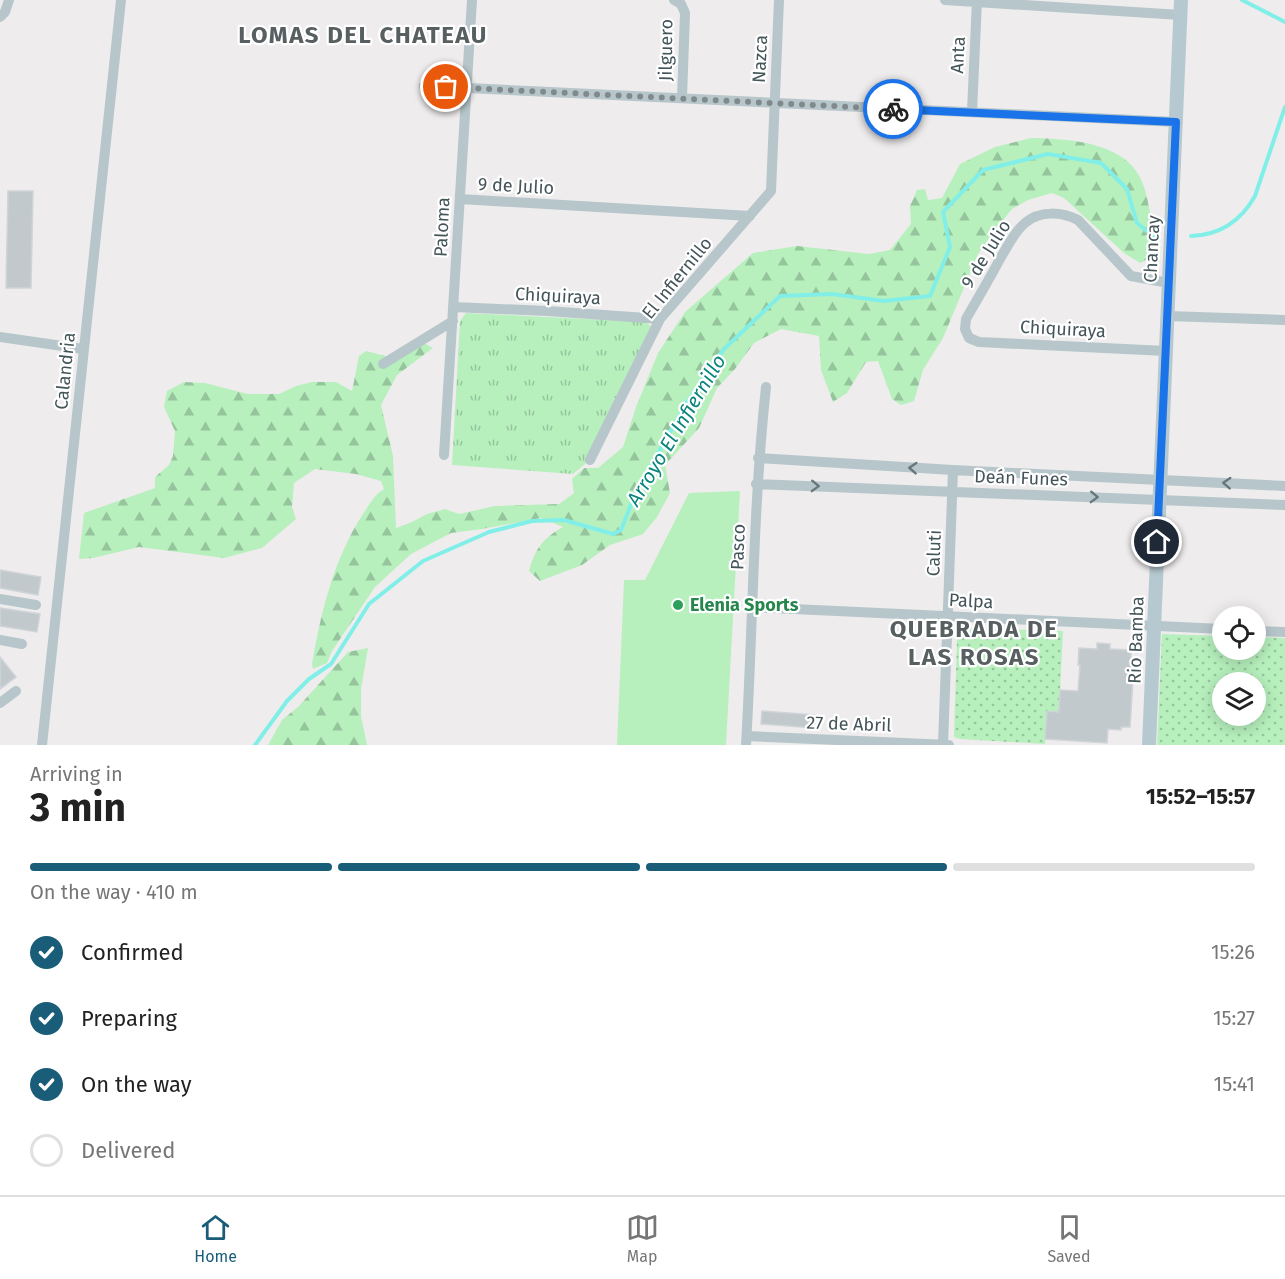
<!DOCTYPE html>
<html lang="en">
<head>
<meta charset="utf-8">
<style>
	:root { --surface:#fff; --page:#f2f2f2; --text:#222; --muted:#767676; --line:#e0e0e0; --accent:#1a5d79 }
	body { margin:0; font-family:"Fira Sans",sans-serif; background:var(--page); color:var(--text); height:100vh; display:flex; flex-direction:column; font-size:22px; white-space:nowrap }
	* { box-sizing:border-box; margin:0 }
	p { font-size:20px; color:var(--muted) }
	.icon { flex:none; width:33px; height:33px; fill:none; stroke:currentColor; stroke-width:2; stroke-linecap:round; stroke-linejoin:round }
	.map { position:relative; height:745px; overflow:hidden }
	.side { display:flex; flex-direction:column; background:var(--surface); flex:1 }
	.side>* { flex:none }
	.buttons { position:absolute; left:1212px; top:606px; display:grid; gap:12px }
	.buttons a { display:grid; place-items:center; width:54px; height:54px; border-radius:50%; background:var(--surface); box-shadow:0 3px 15px #0003; font-size:30px }
	.pin { position:absolute; display:grid; place-items:center; width:51px; height:51px; color:#fff; margin:-26px; border:3px solid #fff; border-radius:50%; box-shadow:0 2px 6px #0007 }
	.courier { position:absolute; display:grid; place-items:center; width:60px; height:60px; margin:-30px; border:4px solid #1a73e8; border-radius:50%; background:#fff; color:#222; box-shadow:0 2px 8px #0007 }
	.summary em { font-style:normal; font-weight:700 }
	.summary div { display:flex; flex-direction:column-reverse }
	.summary { display:flex; align-items:center; justify-content:space-between; height:102px; padding:0 30px }
	h1 { font-size:39px; font-weight:700; line-height:45px }
	.bar { display:grid; grid-template-columns:repeat(4,1fr); gap:9px 6px; align-content:center; height:72px; padding:0 30px }
	.bar i { height:8px; border-radius:4px; background:var(--line) }
	.bar .active { background:var(--accent) }
	.bar p { grid-column:span 4 }
	ol { padding:0 30px; list-style:none }
	li { display:flex; align-items:center; gap:18px; height:66px }
	li p { margin-inline-start:auto }
	li .icon { padding:6px; border-radius:50%; background:var(--accent); color:#fff; stroke-width:4 }
	li:last-child { color:var(--muted) }
	li i { width:33px; height:33px; border:3px solid var(--line); border-radius:50% }
	.menu { display:flex; justify-content:space-around; align-items:center; height:84px; border-top:2px solid var(--line); background:var(--surface); font-size:16px; color:var(--muted) }
	.menu a { display:grid; justify-items:center; gap:3px }
	.menu .active { color:var(--accent) }
	.map>svg:first-child { display:block }
	.grass { fill:url(#grass-tufts) }
	.forest { fill:url(#forest-firs) }
	.park { fill:url(#park-dots); fill-rule:evenodd }
	.pitch { fill:#b7f0bd }
	.lines { fill:none; stroke-linecap:round; stroke-linejoin:round }
	.stream { stroke:#81efe8; stroke-width:4 }
	.building { fill:#c2c9cc; stroke:#cfd4d8; stroke-width:1.5 }
	.street { stroke:#b6c6ca; stroke-width:10 }
	.secondary { stroke:#b6c9d0; stroke-width:14 }
	.oneway { stroke:#66777c }
	.done { stroke:#808a8d; stroke-width:6; stroke-dasharray:0 10.8 }
	.route { stroke:#1a73e8; stroke-width:8 }
	.leisure-dot { fill:#2e9e5b; stroke:#fff; stroke-width:2 }
	.labels { text-anchor:middle; dominant-baseline:central; stroke-width:4.5; stroke-linejoin:round; paint-order:stroke }
	.street-label { font-size:18px; fill:#44555a; stroke:#fff }
	.leisure-label { font-size:18px; font-weight:bold; fill:#27864d; stroke:#fff; text-anchor:start }
	.water-label { font-size:20px; font-style:italic; fill:#09847d; stroke:#fff }
	.district-label { font-size:24px; font-weight:bold; letter-spacing:1.5px; fill:#585f61; stroke:#fff }
</style>
</head>
<body>
<div class="map">
<svg width="1285" height="745" viewBox="0 0 1285 745">
	<defs>
		<pattern id="grass-tufts" width="24" height="20" patternUnits="userSpaceOnUse" patternTransform="scale(1.5)"><rect width="24" height="20" fill="#b7f0bd"/><path d="M3 7l-1-3M5 7V3M7 7l1-3M15 17l-1-3M17 17v-4M19 17l1-3" fill="none" stroke="#96c59d"/></pattern>
		<pattern id="forest-firs" width="22" height="20" patternUnits="userSpaceOnUse" patternTransform="scale(1.5)"><rect width="22" height="20" fill="#b7f0bd"/><path d="M5 1l3.5 6h-7zM16 11l3.5 6h-7z" fill="#96c59d"/></pattern>
		<pattern id="park-dots" width="8" height="8" patternUnits="userSpaceOnUse" patternTransform="scale(1.5)"><rect width="8" height="8" fill="#b7f0bd"/><path d="M2 2h.1M6 6h.1" fill="none" stroke="#96c59d" stroke-width="1.8" stroke-linecap="round"/></pattern>
	</defs>
	<rect width="100%" height="100%" fill="#efeced"/>
	<path class="grass" d="M 466,313 L 645,322 L 651,326 L 650,332 L 586,463 L 573,474 L 452,465 L 460,321 Z"/>
	<path class="forest" d="M 1031,138 C 1072,139 1133,142 1145,190 C 1151,211 1152,233 1157,254 L 1140,263 L 1124,253 L 1064,198 L 1052,193 L 1028,200 L 1012,209 L 998,226 L 978,254 L 943,338 L 923,370 L 914,401 L 901,405 L 892,399 L 878,361 L 866,362 L 847,393 L 833,402 L 821,370 L 819,336 L 781,329 L 754,343 L 735,369 L 717,388 L 699,428 L 665,465 L 670,493 L 657,517 L 643,534 L 610,545 L 582,565 L 540,581 L 529,571 C 535,549 543,538 563,527 L 541,518 L 482,529 L 451,533 L 411,554 L 375,587 L 332,651 L 327,663 L 313,669 L 312,664 C 321,612 334,558 363,514 C 369,505 374,495 384,489 L 381,481 L 356,474 L 315,469 L 294,483 L 292,507 L 296,519 L 262,548 L 224,558 L 139,547 L 93,558 L 79,559 L 84,513 L 155,488 L 155,477 L 169,465 L 173,456 L 175,431 L 164,407 L 167,391 L 184,382 L 205,383 L 248,394 L 279,394 L 296,386 L 312,382 L 336,382 L 352,391 L 359,356 L 366,351 L 389,357 L 424,343 L 433,348 L 397,375 L 381,405 L 393,456 L 396,528 L 412,522 L 427,514 L 445,509 L 459,514 L 495,506 L 559,504 L 574,493 L 572,479 L 584,468 L 598,468 L 623,447 L 636,407 L 658,353 L 685,312 L 753,253 L 797,246 L 869,254 L 890,250 L 911,224 L 910,206 L 917,190 L 925,189 L 928,200 L 942,198 L 960,164 L 995,147 Z
		M 368,648 L 361,689 L 361,716 L 367,745 L 268,745 L 282,720 L 298,707 L 348,652 Z"/>
	<path class="park" d="M 968,628 L 1063,631 L 1059,712 L 1047,711 L 1045,744 L 960,739 L 954,737 L 957,638 L 960,632 Z
		M 1162,634 L 1222,636 L 1222,650 L 1256,650 L 1256,637 L 1285,638 L 1285,745 L 1157,745 ZM 1222,682 L 1256,682 L 1256,716 L 1222,716 Z"/>
	<path class="pitch" d="M 740,491 L 726,745 L 617,745 L 624,580 L 645,580 L 689,493 Z"/>
	<g class="lines">
		<path class="stream" d="M 1242,0 L 1285,22
			M 1191,236 C 1220,235 1241,221 1255,196 L 1285,107
			M 255,745 L 287,701 L 309,679 L 331,664 L 369,604 L 423,561 L 489,532 L 532,521 L 564,520 L 613,534 L 621,530 L 636,492 L 686,404 L 724,349 L 780,296 L 832,294 L 884,301 L 930,296 L 950,247 L 943,212 L 983,170 L 1048,154 L 1101,163 L 1127,189 L 1137,223 L 1154,237"/>
	</g>
	<path class="building" d="M 8,191 L 33,191 L 31,288 L 6,288 Z
		M 0,570 L 41,577 L 38,595 L 0,588 Z
		M 0,608 L 40,614 L 37,632 L 0,626 Z
		M 1097,643 L 1110,644 L 1110,649 L 1131,650 L 1131,663 L 1134,663 L 1130,727 L 1121,727 L 1121,730 L 1108,729 L 1107,743 L 1045,739 L 1047,711 L 1059,712 L 1060,690 L 1078,691 L 1080,665 L 1078,665 L 1079,648 L 1097,649 Z
		M 0,657 L 16,677 L 0,689 Z
		M 762,711 L 815,715 L 814,728 L 761,724 Z"/>
	<g class="lines">
		<path class="street" d="M 674,0 L 681,4 L 685,13 L 682,98
			M 945,0 L 1181,15
			M 0,17 L 5,12 L 9,0
			M 424,86 L 1176,122
			M 972,112 L 977,0
			M 460,199 L 750,216
			M 453,307 L 547,311 L 660,319
			M 1168,316 L 1285,320
			M 0,337 L 83,349
			M 1166,351 L 979,342 L 969,338 L 965,329 L 966,319 C 978,298 990,278 1001,257 C 1008,246 1014,232 1025,223 C 1040,210 1062,212 1078,220 L 1131,276 L 1169,283
			M 383,364 L 453,321
			M 444,455 L 472,0
			M 758,458 L 953,470 L 1285,486
			M 590,460 L 660,319 L 771,191 L 779,0
			M 756,484 L 1285,505
			M 0,599 L 36,605
			M 753,607 L 1222,629
			M 1256,631 L 1285,632
			M 0,640 L 22,644
			M 0,703 L 16,691
			M 747,736 L 949,745
			M 42,745 L 121,0
			M 746,745 C 753,626 753,506 766,387
			M 943,745 L 953,470"/>
		<path class="secondary" d="M 1149,745 L 1181,0"/>
	</g>
	<defs><path id="oneway-chevron" d="M-2-3.5L2.5 0L-2 3.5" fill="none" stroke-width="1.6" stroke-linecap="round" stroke-linejoin="round" transform="scale(1.5)"/></defs>
	<g class="oneway">
		<use href="#oneway-chevron" transform="translate(913 468) rotate(-176)"/>
		<use href="#oneway-chevron" transform="translate(1227 483) rotate(-177)"/>
		<use href="#oneway-chevron" transform="translate(815 486) rotate(2)"/>
		<use href="#oneway-chevron" transform="translate(1094 497) rotate(2)"/>
	</g>
	<g class="lines">
		<path class="done" d="M 446,87 L 893,109"/>
		<path class="route" d="M 893,109 L 1176,122 L 1157,542"/>
	</g>
	<circle class="leisure-dot" cx="678" cy="605" r="6"/>
	<g class="labels">
		<g class="street-label">
			<text transform="translate(666 50) rotate(-89)">Jilguero</text>
			<text transform="translate(958 55) rotate(-87)">Anta</text>
			<text transform="translate(760 59) rotate(-87)">Nazca</text>
			<text transform="translate(516 186) rotate(3)">9 de Julio</text>
			<text transform="translate(442 227) rotate(-87)">Paloma</text>
			<text transform="translate(1152 249) rotate(-87)">Chancay</text>
			<text transform="translate(986 254) rotate(-58)">9 de Julio</text>
			<text transform="translate(677 278) rotate(-51)">El Infiernillo</text>
			<text transform="translate(558 296) rotate(3)">Chiquiraya</text>
			<text transform="translate(1063 329) rotate(3)">Chiquiraya</text>
			<text transform="translate(65 371) rotate(-84)">Calandria</text>
			<text transform="translate(1021 478) rotate(2)">Deán Funes</text>
			<text transform="translate(738 547) rotate(-88)">Pasco</text>
			<text transform="translate(934 553) rotate(-88)">Caluti</text>
			<text transform="translate(971 601) rotate(3)">Palpa</text>
			<text transform="translate(1136 640) rotate(-88)">Rio Bamba</text>
			<text transform="translate(849 724) rotate(2)">27 de Abril</text>
		</g>
		<g class="leisure-label">
			<text x="690" y="605">Elenia Sports</text>
		</g>
		<g class="water-label">
			<text transform="translate(676 430) rotate(-59)">Arroyo El Infiernillo</text>
		</g>
		<g class="district-label">
			<text x="363" y="35">LOMAS DEL CHATEAU</text>
			<text x="974" y="629">QUEBRADA DE<tspan x="974" dy="28">LAS ROSAS</tspan></text>
		</g>
	</g>
</svg>
<div class="buttons">
<a><svg class="icon" aria-label="locate" viewBox="0 0 24 24"><circle cx="12" cy="12" r="6"/><path d="M12 2v4M12 18v4M2 12h4M18 12h4"/></svg></a>
<a><svg class="icon" aria-label="layers" viewBox="0 0 24 24"><path d="M12 4l9 5-9 5-9-5zM3 14l9 5 9-5"/></svg></a>
</div>
<div class="pin" style="left:446px;top:87px;background:#ea580c"><svg class="icon" aria-label="bag" viewBox="0 0 24 24"><path d="M5 8h14l-1 12H6zM9 8a3 3 0 0 1 6 0"/></svg></div>
<div class="pin" style="left:1157px;top:542px;background:#1f2937"><svg class="icon" aria-label="home" viewBox="0 0 24 24"><path d="M3 11l9-7 9 7M6 9v11h12V9"/></svg></div>
<div class="courier" style="left:893px;top:109px"><svg class="icon" aria-label="bike" viewBox="0 0 24 24"><circle cx="6" cy="16" r="4"/><circle cx="18" cy="16" r="4"/><path d="M6 16l4-8h5l3 8M10 8l3 8H6M13 5h3"/></svg></div>
</div>
<section class="side">
<div class="summary"><div><h1>3 min</h1><p>Arriving in</p></div><em>15:52–15:57</em></div>
<div class="bar"><i class="active"></i><i class="active"></i><i class="active"></i><i></i><p>On the way · 410 m</p></div>
<ol>
<li><svg class="icon" aria-label="check" viewBox="0 0 24 24"><path d="M5 12l5 5 9-10"/></svg>Confirmed<p>15:26</p></li>
<li><svg class="icon" aria-label="check" viewBox="0 0 24 24"><path d="M5 12l5 5 9-10"/></svg>Preparing<p>15:27</p></li>
<li><svg class="icon" aria-label="check" viewBox="0 0 24 24"><path d="M5 12l5 5 9-10"/></svg>On the way<p>15:41</p></li>
<li><i></i>Delivered</li>
</ol>
</section>
<nav class="menu">
<a class="active"><svg class="icon" aria-label="home" viewBox="0 0 24 24"><path d="M3 11l9-7 9 7M6 9v11h12V9"/></svg>Home</a>
<a><svg class="icon" aria-label="map" viewBox="0 0 24 24"><path d="M3 6l6-2 6 2 6-2v14l-6 2-6-2-6 2zM9 4v14M15 6v14"/></svg>Map</a>
<a><svg class="icon" aria-label="saved" viewBox="0 0 24 24"><path d="M7 4h10v16l-5-4-5 4z"/></svg>Saved</a>
</nav>
</body>
</html>
